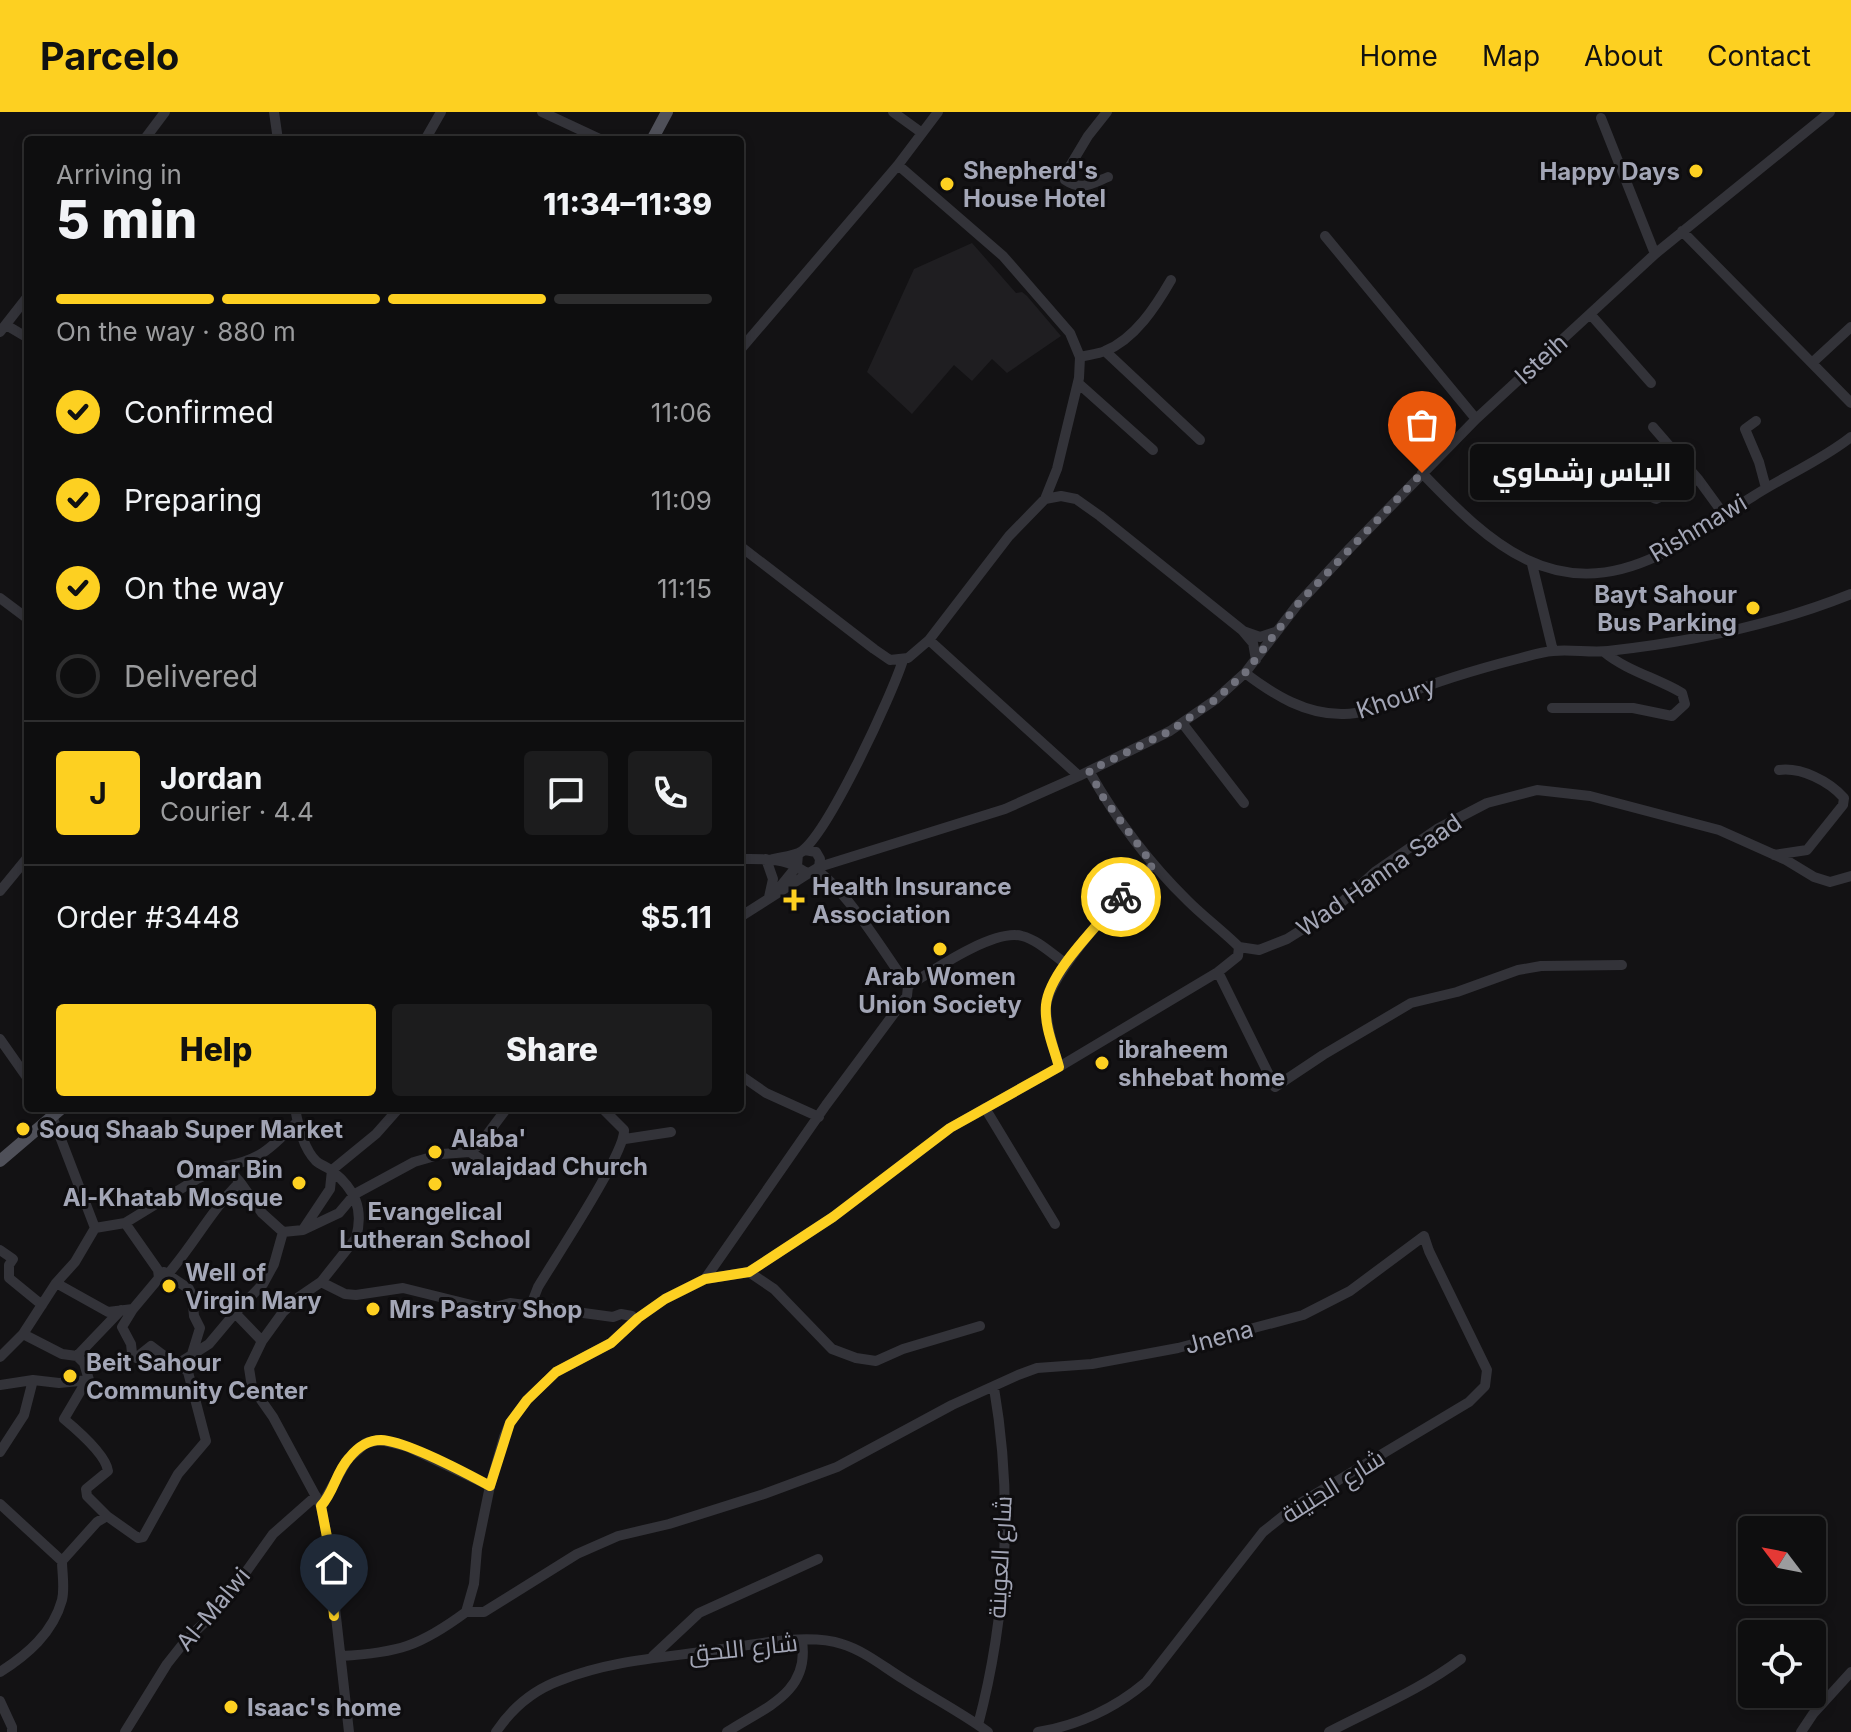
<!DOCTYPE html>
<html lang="en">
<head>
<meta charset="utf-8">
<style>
	:root { --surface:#0e0e0f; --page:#1c1c1d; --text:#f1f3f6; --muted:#9b9c9e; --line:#2e2e2f; --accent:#fdd021 }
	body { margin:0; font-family:Inter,Cairo,sans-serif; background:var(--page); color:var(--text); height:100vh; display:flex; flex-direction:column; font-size:30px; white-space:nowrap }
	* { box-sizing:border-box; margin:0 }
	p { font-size:26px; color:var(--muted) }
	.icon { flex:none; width:44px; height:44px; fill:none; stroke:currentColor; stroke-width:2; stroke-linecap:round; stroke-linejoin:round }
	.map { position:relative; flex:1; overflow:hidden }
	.side { position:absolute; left:24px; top:24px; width:720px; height:976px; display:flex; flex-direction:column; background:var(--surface); border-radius:8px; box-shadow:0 4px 12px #0003,0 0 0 2px var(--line) }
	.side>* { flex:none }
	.needle { width:52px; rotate:302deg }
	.buttons { position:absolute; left:1738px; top:1404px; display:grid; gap:16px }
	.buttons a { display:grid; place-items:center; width:88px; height:88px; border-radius:8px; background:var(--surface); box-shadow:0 4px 12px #0003,0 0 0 2px var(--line); font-size:40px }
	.pin { position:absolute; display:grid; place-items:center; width:68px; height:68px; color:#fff; margin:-82px -34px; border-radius:50% 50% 50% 0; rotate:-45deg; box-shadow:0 0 8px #0007 }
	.pin .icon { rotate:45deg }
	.courier { position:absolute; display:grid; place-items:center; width:80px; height:80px; margin:-40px; border:6px solid #fdd021; border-radius:50%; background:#fff; color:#222; box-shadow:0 2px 10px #0007 }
	.bubble { position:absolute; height:56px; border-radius:8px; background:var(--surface); box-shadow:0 4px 12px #0003,0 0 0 2px var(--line); font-size:26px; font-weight:800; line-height:56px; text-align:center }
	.head em { font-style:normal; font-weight:800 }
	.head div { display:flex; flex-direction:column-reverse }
	.head { display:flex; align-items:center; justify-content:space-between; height:136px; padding:0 32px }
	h1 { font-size:52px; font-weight:800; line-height:60px }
	.bar { display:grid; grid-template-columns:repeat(4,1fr); gap:12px 8px; align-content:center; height:96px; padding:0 32px }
	.bar i { height:10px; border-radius:6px; background:var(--line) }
	.bar .active { background:var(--accent) }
	.bar p { grid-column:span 4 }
	.line { display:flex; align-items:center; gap:20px; padding:0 32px; border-top:2px solid var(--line) }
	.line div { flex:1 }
	.round { display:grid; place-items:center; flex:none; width:84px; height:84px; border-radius:8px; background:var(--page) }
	ol { padding:0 32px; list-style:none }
	li { display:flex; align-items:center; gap:24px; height:88px }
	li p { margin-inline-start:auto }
	li .icon { padding:8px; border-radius:50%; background:var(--accent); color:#111; stroke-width:4 }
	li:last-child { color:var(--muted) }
	li i { width:44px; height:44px; border:4px solid var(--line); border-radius:50% }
	.action { display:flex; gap:16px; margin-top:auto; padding:16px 32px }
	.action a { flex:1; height:92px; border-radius:8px; background:var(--accent); color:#111; font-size:32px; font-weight:800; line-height:92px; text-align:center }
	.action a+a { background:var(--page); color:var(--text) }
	header { display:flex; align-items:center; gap:48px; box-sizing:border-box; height:112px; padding:0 40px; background:var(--accent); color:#111 }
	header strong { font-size:38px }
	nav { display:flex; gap:44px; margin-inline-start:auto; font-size:28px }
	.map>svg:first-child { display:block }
	.built { fill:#1f1e21 }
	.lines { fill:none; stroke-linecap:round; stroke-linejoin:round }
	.minor { stroke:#333339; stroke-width:10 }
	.major { stroke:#4f5059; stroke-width:12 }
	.done { stroke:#71727d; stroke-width:8; stroke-dasharray:0 14.4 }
	.route { stroke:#fdd021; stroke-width:10 }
	.poi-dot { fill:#fdd021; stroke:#0e0d0f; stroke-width:3 }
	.labels { text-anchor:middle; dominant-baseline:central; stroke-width:6; stroke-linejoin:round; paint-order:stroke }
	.poi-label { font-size:24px; font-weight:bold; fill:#a3a6b6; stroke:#0e0d0f; text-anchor:start }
	.street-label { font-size:24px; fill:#a3a6b6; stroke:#0e0d0f }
</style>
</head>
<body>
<header>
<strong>Parcelo</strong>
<nav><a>Home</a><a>Map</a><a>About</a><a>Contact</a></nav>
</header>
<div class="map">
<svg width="1851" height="1620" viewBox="0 0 1851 1620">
	<rect width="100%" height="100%" fill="#131214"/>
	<path class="built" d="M 972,131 L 1016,181 L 1022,180 L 1027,184 L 1061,224 L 1007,261 L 992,247 L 972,269 L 954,253 L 912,302 L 867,260 L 914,157 Z"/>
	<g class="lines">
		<path class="minor" d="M 274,0 L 278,28
			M 542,0 L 602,28
			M 893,0 L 922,21
			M 1107,0 L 1088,24 L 1064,64 L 1065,68 C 1081,79 1091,72 1108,65
			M 1601,6 L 1655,142
			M 144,28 L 165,0
			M 425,28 L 441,0
			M 898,53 L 1003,144 L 1070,221 L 1080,245 L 1079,266 L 1057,357 L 1045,387
			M 1682,119 L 1851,291
			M 1325,124 L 1476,307
			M 1591,203 L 1651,271
			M 6,213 L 28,226
			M 0,220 L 28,184
			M 740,238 L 898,53 L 938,0
			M 1105,239 L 1200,328
			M 1080,245 C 1088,243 1098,242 1105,239 C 1135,227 1156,194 1171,168
			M 1813,250 L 1851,215
			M 1078,271 L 1153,338
			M 1756,309 L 1745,317 L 1759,350 L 1766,376
			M 1653,315 L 1698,367 L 1725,404
			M 1422,361 C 1490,432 1555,494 1659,443 C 1692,426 1721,404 1752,385 C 1784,364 1821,349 1851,325
			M 1588,371 L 1617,351 L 1622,353 L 1649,384 L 1656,387 L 1698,367
			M 740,434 L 874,537 L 890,548 L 908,546 L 929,528 L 1009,424 L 1045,387 L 1061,384 L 1076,387 L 1100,404 L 1242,518 L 1253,531 L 1256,548
			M 1532,452 L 1553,539
			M 0,486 L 28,507
			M 1243,519 L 1260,525 L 1275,520
			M 929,528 L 1079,664
			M 1245,561 C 1274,583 1306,603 1344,602 C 1365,602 1382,592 1401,584 C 1438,569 1478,557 1517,547 C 1529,544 1541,540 1553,539 C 1571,537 1590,541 1608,539 C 1690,530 1774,513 1851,482
			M 1552,596 L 1633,596 L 1672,604 L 1685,592 L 1682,581 C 1657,566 1627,559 1604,540
			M 1183,612 L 1244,691
			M 1089,659 C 1116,707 1149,751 1188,789 C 1204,805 1223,819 1239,835
			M 1774,743 L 1807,738 L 1843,693 L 1844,686 C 1829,669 1801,655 1779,658
			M 740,747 C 758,747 776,746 793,753 C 799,755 802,760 809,761 L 819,755 L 820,747 L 816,740 L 805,738 L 798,742 L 797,754 L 776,780
			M 766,747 L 773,767 L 769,785
			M 773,747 C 781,745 795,744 802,739 C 829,719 892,583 903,548
			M 1153,753 C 1128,774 1048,863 1046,895 C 1046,915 1054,936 1059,955 L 1218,860 L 1238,844 L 1239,835
			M 819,755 L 1005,697 L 1079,664 L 1170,619 L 1215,588 L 1245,561 L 1298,492 L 1350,436 L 1476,307 L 1655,142 L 1830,0
			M 816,758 C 847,778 885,842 908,874
			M 0,779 L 28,745
			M 740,805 L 809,761
			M 1239,835 L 1259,838 L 1287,827 L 1332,799 L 1376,759 L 1437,717 L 1487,691 L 1537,678 L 1590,684 L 1719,718 L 1786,748 L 1814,765 L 1830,770 L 1851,764
			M 1218,860 L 1275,975 L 1323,943 L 1411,891 L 1457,880 L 1518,858 L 1541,854 L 1622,853
			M 0,927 L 28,967
			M 740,963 L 766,981 L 819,1005
			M 49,996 L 95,1116
			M 295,996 C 298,1013 303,1036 316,1049 C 320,1053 328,1055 332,1059 C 355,1077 364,1097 356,1126 L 321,1170 L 299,1185 L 283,1200 L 262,1229 L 249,1256 L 252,1275 L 273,1305 L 321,1394 L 327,1425 L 349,1620
			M 985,996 L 1055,1112
			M 625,1027 L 671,1020
			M 470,1040 L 498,1059
			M 226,1054 C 261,1048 272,1035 297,1010
			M 95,1116 L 125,1111 L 197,1067 L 226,1054 L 240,1070 L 262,1101 L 283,1120 L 303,1118 L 339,1101 L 355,1082 L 414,1050 L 442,1042 L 470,1040 L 480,1032 L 507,996
			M 304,1116 L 330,1077 L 332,1058 L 376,1022 L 399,996
			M 0,1138 L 13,1147 L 9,1153 L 9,1166 L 42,1193
			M 164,1160 L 189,1177 L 192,1183 L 194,1204 L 200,1216 L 192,1242
			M 749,1160 L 774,1177 L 832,1237 L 856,1246 L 876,1249 L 903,1237 L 980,1214
			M 168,1162 C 194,1132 212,1097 240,1070
			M 705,1167 L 826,993 L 907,884 L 908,874 C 932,859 994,816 1022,824 C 1038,828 1052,842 1065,851
			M 321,1170 L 345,1182 L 356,1183 L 403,1176 L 488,1197 L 510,1191 L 613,1205 L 621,1202 L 632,1204 L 634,1209
			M 56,1171 L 108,1200 L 133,1197
			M 531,1193 L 538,1175 C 554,1148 626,1040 624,1018 L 602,996
			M 23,1222 L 62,1242 L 77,1244 L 84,1251 L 89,1268 L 59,1271 L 33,1268
			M 262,1229 L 235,1201 L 263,1172 L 274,1152 L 283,1120
			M 77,1244 L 121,1198
			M 0,1245 L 23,1222 L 56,1171 L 75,1150 L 95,1116
			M 179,1251 L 209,1232 L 235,1201
			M 87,1268 L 64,1307 C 76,1317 106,1343 108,1359 L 86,1377 L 87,1384 L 107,1404
			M 0,1273 L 33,1268 L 24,1303 L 0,1340
			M 0,1392 L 62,1449 L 97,1410 L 107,1404 L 138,1426 L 143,1425 L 178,1362 L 206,1329 L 188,1260 L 179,1251 L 167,1246 L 151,1234 L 136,1246 L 132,1241 L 131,1232 L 122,1215 L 133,1197 L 159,1166 L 158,1158 L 125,1111
			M 321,1394 L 348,1347 L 366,1331 L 380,1328 L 408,1335 L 490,1374
			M 466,1500 L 484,1500 L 577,1442 L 618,1424 L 669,1412 L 764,1382 L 837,1355 L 952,1293 L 1018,1263 L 1037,1256 L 1092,1252 L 1178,1236 L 1303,1203 L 1350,1179 L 1424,1124 L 1429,1139 L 1487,1258 L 1485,1274 L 1469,1290 L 1297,1393 L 1263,1420 L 1146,1570 C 1114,1597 1080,1613 1038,1620
			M 341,1544 C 398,1541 420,1534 466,1500 L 474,1472 L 477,1437 L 490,1374 L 504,1325 L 510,1311 L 527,1288 L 556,1260 L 611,1231 L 638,1206 L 665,1187 L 705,1167 L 749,1160 L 833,1105 L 950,1016 L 1059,955
			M 653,1544 L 699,1501 L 818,1447
			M 0,1560 C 27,1543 53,1521 62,1488 C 65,1475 62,1461 62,1449
			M 0,1589 L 12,1615 L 12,1620
			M 978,1613 C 1007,1504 1013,1386 994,1276
			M 125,1620 L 167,1552 L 186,1528 L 221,1495 L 273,1422 L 316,1384
			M 496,1620 C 512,1596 533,1578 561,1568 C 610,1549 658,1546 709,1539 C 747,1534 806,1520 842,1532 C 865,1539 885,1556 905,1568 C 933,1586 962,1601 988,1620
			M 727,1620 C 763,1596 810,1582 802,1529
			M 1329,1620 C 1375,1596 1420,1578 1461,1547
			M 1801,1620 L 1813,1602 L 1851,1560"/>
		<path class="major" d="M 652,28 L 667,0
			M 0,1049 L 62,996"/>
	</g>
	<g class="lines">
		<path class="done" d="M 1121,785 L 1137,766 L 1153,753 L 1103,685 L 1089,659 L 1170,619 L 1215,588 L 1245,561 L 1298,492 L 1422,361"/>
		<path class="route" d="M 334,1504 L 327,1425 L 321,1394 C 334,1380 336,1360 349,1346 C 357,1336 368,1328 381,1328 C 406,1329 466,1361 490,1374 L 510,1311 L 527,1288 L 556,1260 L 611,1231 L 638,1206 L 665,1187 L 705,1167 L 749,1160 L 833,1105 L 950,1016 L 1059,955 C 1054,936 1044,914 1046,893 C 1049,859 1100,812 1121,785"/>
	</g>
	<g class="poi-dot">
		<circle cx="1696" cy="59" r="8"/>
		<circle cx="947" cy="72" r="8"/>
		<circle cx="1753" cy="496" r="8"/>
		<path d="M790 776h8v8h8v8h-8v8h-8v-8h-8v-8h8z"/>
		<circle cx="940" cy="837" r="8"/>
		<circle cx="1102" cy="951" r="8"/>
		<circle cx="23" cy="1017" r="8"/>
		<circle cx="435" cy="1040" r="8"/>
		<circle cx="299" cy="1071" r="8"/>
		<circle cx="435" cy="1072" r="8"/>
		<circle cx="169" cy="1174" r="8"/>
		<circle cx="373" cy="1197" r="8"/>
		<circle cx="70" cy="1264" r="8"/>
		<circle cx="231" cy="1595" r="8"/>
	</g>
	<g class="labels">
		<g class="poi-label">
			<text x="963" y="58">Shepherd's<tspan x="963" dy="28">House Hotel</tspan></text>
			<text x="1680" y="59" text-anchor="end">Happy Days</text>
			<text x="1737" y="482" text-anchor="end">Bayt Sahour<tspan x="1737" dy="28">Bus Parking</tspan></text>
			<text x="812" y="774">Health Insurance<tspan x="812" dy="28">Association</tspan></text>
			<text x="940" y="864" text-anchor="middle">Arab Women<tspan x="940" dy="28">Union Society</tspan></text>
			<text x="1118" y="937">ibraheem<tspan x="1118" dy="28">shhebat home</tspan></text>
			<text x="39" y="1017">Souq Shaab Super Market</text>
			<text x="451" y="1026">Alaba'<tspan x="451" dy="28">walajdad Church</tspan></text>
			<text x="283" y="1057" text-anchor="end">Omar Bin<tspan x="283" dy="28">Al-Khatab Mosque</tspan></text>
			<text x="435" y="1099" text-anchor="middle">Evangelical<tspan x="435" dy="28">Lutheran School</tspan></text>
			<text x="185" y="1160">Well of<tspan x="185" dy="28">Virgin Mary</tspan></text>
			<text x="389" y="1197">Mrs Pastry Shop</text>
			<text x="86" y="1250">Beit Sahour<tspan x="86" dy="28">Community Center</tspan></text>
			<text x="247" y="1595">Isaac's home</text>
		</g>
		<g class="street-label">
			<text transform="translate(1541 247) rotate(-42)">Isteih</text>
			<text transform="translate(1698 416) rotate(-31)">Rishmawi</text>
			<text transform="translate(1396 586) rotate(-19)">Khoury</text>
			<text transform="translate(1379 763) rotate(-35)">Wad Hanna Saad</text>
			<text transform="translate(1219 1225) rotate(-15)">Jnena</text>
			<text transform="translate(1333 1374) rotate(-32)">شارع الجنينة</text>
			<text transform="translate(1000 1445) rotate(-87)">شارع العوينة</text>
			<text transform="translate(213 1497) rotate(-50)">Al-Malwi</text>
			<text transform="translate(743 1536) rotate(-6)">شارع اللحق</text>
		</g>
	</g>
</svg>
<div class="buttons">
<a><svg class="needle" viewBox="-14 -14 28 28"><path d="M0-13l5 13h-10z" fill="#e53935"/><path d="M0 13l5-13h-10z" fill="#9b9c9e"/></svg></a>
<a><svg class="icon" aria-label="locate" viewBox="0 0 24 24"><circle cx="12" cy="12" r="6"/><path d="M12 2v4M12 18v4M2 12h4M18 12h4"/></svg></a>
</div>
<div class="pin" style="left:1422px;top:361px;background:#ea580c"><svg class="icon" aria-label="bag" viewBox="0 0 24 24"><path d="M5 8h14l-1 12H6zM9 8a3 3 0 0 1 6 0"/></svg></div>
<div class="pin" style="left:334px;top:1504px;background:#1f2937"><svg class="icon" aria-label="home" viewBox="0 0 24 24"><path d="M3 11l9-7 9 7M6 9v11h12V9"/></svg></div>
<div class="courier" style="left:1121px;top:785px"><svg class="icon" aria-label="bike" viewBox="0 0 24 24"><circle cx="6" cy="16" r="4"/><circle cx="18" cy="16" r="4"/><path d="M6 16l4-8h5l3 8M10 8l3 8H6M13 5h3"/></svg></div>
<div class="bubble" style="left:1470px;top:332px;width:224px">الياس رشماوي</div>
<section class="side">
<div class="head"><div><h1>5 min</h1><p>Arriving in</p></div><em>11:34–11:39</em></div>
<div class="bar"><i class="active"></i><i class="active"></i><i class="active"></i><i></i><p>On the way · 880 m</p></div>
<ol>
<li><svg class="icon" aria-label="check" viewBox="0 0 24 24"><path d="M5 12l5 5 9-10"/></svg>Confirmed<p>11:06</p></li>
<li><svg class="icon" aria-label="check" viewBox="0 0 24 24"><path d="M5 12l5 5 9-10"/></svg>Preparing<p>11:09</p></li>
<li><svg class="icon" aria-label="check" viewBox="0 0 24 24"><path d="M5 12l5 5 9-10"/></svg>On the way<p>11:15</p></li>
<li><i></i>Delivered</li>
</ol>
<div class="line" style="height:144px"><b class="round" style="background:var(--accent);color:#111">J</b><div><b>Jordan</b><p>Courier · 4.4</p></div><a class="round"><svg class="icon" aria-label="chat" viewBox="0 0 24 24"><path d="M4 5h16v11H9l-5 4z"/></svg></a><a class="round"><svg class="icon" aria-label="phone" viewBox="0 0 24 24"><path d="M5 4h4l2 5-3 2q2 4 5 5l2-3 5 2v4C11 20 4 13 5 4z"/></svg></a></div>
<div class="line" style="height:104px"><div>Order #3448</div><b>$5.11</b></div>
<div class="action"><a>Help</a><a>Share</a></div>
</section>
</div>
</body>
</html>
